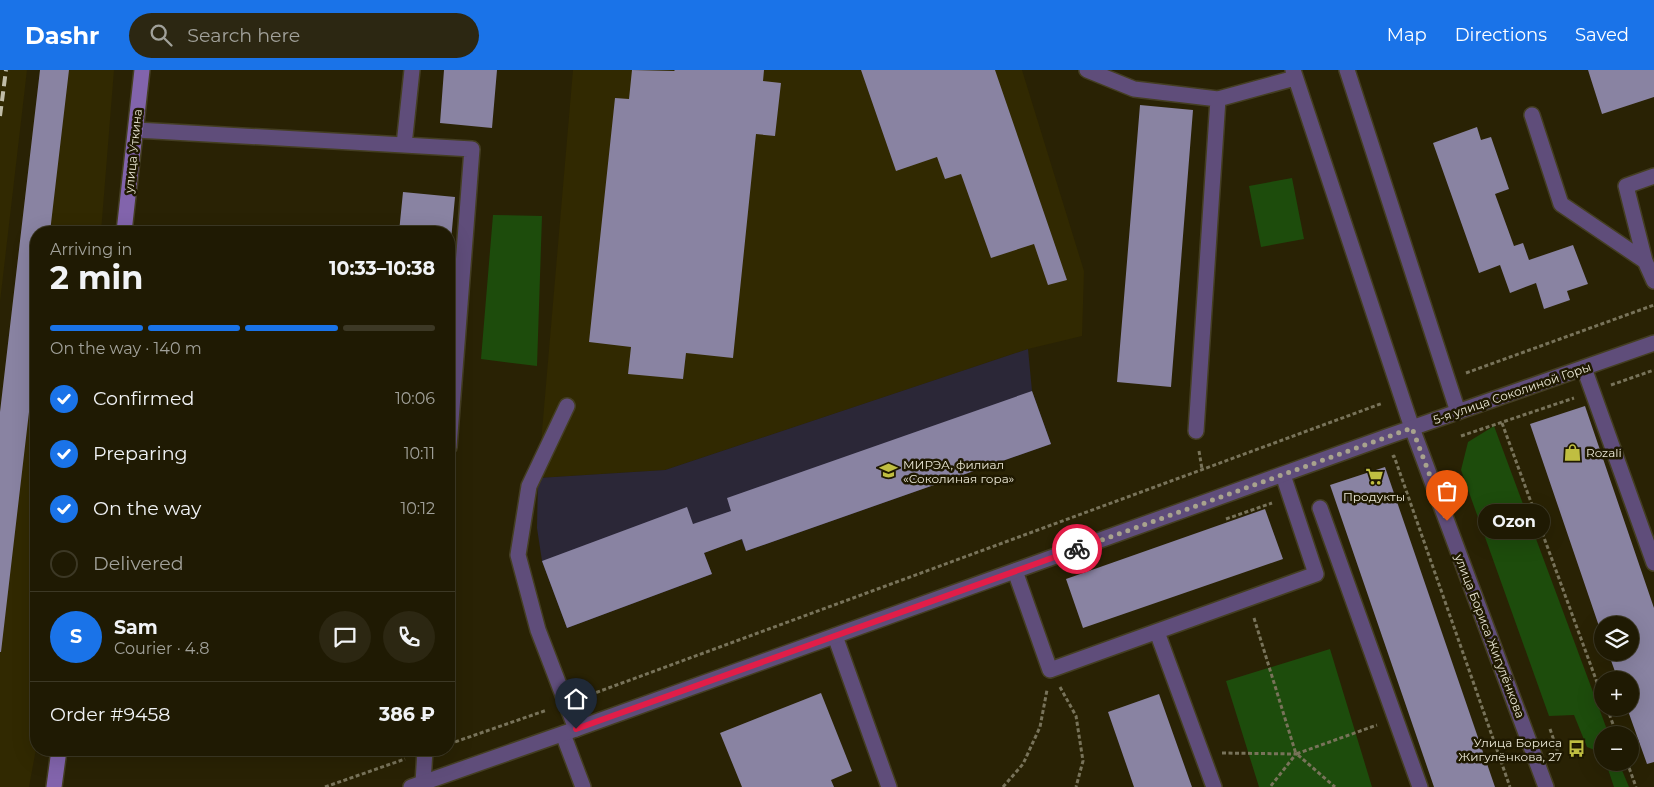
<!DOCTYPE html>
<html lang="en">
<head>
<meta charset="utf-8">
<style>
	:root { --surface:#1f1a03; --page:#2c2712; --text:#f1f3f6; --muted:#a1a19a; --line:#3c3825; --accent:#1a73e8 }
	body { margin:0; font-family:Montserrat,sans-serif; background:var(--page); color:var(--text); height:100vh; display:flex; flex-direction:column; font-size:19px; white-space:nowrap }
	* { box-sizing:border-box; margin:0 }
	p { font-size:16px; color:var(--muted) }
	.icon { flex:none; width:28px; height:28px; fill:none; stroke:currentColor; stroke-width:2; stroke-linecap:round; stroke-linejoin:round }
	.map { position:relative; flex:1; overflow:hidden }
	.sheet { position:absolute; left:30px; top:156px; width:425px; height:530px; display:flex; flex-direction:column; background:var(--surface); border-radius:20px; box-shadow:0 5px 20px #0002,0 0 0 1px var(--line) }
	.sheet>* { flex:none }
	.controls { position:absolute; left:1594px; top:546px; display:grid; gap:10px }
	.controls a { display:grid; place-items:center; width:45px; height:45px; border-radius:50%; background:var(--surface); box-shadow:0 5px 20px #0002,0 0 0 1px var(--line); font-size:25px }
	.pin { position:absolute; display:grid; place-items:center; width:42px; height:42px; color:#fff; margin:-51px -21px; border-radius:50% 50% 50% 0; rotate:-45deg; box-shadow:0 0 5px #0007 }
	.pin .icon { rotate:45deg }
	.courier { position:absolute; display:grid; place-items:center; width:50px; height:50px; margin:-25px; border:4px solid #e11d48; border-radius:50%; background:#fff; color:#222; box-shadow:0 1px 6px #0007 }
	.bubble { position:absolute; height:35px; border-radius:18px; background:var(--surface); box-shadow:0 5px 20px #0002,0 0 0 1px var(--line); font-size:16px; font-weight:700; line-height:35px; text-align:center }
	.overview em { font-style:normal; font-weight:700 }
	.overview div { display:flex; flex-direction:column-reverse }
	.overview { display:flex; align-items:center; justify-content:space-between; height:85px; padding:0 20px }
	h1 { font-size:32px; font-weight:700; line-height:38px }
	.bar { display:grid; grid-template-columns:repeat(4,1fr); gap:8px 5px; align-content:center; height:60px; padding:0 20px }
	.bar i { height:6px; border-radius:4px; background:var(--line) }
	.bar .on { background:var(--accent) }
	.bar p { grid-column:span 4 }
	.line { display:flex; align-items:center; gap:12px; padding:0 20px; border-top:1px solid var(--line) }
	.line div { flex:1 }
	.round { display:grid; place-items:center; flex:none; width:52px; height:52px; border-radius:26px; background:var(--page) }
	ol { padding:0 20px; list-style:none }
	li { display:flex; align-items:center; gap:15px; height:55px }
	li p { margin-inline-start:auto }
	li .icon { padding:5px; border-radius:50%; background:var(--accent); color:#fff; stroke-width:4 }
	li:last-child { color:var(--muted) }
	li i { width:28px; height:28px; border:2px solid var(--line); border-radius:50% }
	header { display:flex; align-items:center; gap:30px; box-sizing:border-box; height:70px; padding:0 25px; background:var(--accent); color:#fff }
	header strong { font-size:24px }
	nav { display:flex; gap:28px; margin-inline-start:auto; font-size:18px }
	.search { width:350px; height:45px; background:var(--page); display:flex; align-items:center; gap:12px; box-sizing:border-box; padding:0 18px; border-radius:28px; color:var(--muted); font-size:19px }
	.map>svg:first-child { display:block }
	.built { fill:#312901 }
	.education { fill:#2b2737 }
	.green { fill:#1d4c0c }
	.building { fill:#8983a2 }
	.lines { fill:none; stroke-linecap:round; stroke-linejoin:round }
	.lane-casing { stroke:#443e22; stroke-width:18 }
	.street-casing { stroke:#443e22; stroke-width:18 }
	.secondary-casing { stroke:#443e22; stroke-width:18 }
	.path { stroke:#78735a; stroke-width:3; stroke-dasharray:4 2.5; stroke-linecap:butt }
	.lane { stroke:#5f4d7a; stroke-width:15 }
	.street { stroke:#5f4d7a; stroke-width:15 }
	.secondary { stroke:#8264ac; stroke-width:15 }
	.rail { stroke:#c0bca7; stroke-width:4; stroke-dasharray:10 5; stroke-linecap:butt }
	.done { stroke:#a8a38d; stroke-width:5; stroke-dasharray:0 9 }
	.route { stroke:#e11d48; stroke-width:6 }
	.labels { text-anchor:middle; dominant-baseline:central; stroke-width:5; stroke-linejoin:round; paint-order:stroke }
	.street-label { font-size:12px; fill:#ece9d7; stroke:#1f1900 }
	.poi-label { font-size:12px; fill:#ece9d7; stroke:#1f1900; text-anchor:start }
</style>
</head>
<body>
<header>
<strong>Dashr</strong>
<div class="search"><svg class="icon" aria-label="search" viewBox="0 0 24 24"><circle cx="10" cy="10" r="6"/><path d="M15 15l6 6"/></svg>Search here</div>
<nav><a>Map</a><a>Directions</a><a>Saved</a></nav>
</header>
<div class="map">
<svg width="1654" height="717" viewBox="0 0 1654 717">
	<rect width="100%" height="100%" fill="#292204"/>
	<path class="built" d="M 0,0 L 27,0 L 0,232 Z
		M 40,0 L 114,0 L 101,162 L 36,162 L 36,679 L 29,717 L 0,717 L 0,342 Z
		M 573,0 L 1022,0 L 1084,201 L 1082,266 L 1028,279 L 665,400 L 538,408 Z"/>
	<path class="education" d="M 1028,279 L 1032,321 L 1051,374 L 746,481 L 741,469 L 704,483 L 712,504 L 567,558 L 542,491 L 537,458 L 538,408 L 665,400 Z"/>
	<path class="green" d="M 1292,108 L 1304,169 L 1261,177 L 1249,116 Z
		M 493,145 L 542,146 L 537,296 L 481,289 Z
		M 1494,356 L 1609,665 L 1602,665 L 1602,683 L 1587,677 L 1574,645 L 1549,646 L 1461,400 L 1468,372 Z
		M 1330,579 L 1372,717 L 1259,717 L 1226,611 Z
		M 1606,693 L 1619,693 L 1629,717 L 1614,717 Z"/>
	<path class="building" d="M 40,0 L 69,0 L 50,162 L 36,162 L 36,282 L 1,582 L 0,582 L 0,342 Z
		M 444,0 L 497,0 L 492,58 L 440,53 Z
		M 632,0 L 674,1 L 675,0 L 764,0 L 763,11 L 781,13 L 775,66 L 756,64 L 733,288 L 686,283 L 683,309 L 628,304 L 631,277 L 589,272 L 615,28 L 629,29 Z
		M 861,0 L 995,0 L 1067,210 L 1048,215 L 1034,174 L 991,188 L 961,104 L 945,109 L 937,87 L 896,101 Z
		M 1588,0 L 1654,0 L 1654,27 L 1602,44 Z
		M 1140,35 L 1193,40 L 1171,317 L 1117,312 Z
		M 1477,57 L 1481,70 L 1491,67 L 1509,119 L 1495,124 L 1514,176 L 1523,173 L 1529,190 L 1573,175 L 1588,214 L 1567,221 L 1570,230 L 1544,239 L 1536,213 L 1510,223 L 1500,195 L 1479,203 L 1433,73 Z
		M 403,122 L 455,127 L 450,181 L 449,181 L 449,162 L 399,162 Z
		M 1032,321 L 1051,374 L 746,481 L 742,469 L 704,483 L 712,504 L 567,558 L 542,491 L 687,437 L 693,454 L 731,441 L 727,428 Z
		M 1585,336 L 1654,538 L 1654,692 L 1647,694 L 1627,638 L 1630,638 L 1630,610 L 1618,610 L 1608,582 L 1630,582 L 1630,555 L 1602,555 L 1602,565 L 1530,354 Z
		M 1385,397 L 1495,717 L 1434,717 L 1330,415 Z
		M 1265,439 L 1283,489 L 1083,558 L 1066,509 Z
		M 821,623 L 852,701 L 831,710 L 834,717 L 742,717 L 720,663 Z
		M 1159,624 L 1192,717 L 1134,717 L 1108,642 Z"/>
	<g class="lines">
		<defs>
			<path id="lane" d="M 412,0 L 404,75 L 472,79 L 449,377
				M 1087,0 L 1134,19 L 1218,29
				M 1293,0 L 1412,358
				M 1347,0 L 1458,342
				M 1532,45 L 1561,134 L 1645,191 L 1654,211
				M 136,60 L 404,75
				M 1645,191 L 1626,116 L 1654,106
				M 1584,298 L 1654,493
				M 567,336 L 529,416 L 518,485 L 538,560 L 576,659
				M 1196,361 L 1218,29 L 1295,8
				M 1320,438 L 1420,717
				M 1015,501 L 1050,600 L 1316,504 L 1283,405
				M 1157,562 L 1214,717
				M 835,566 L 889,717
				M 563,664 L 583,717
				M 424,717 L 423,713 L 425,680"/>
			<path id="street" d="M 1412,358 L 1546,717
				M 411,717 L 576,659 L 1386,367 L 1654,273"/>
			<path id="secondary" d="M 124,162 L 142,0
				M 54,717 L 59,680"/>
		</defs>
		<use href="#lane" class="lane-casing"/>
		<use href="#street" class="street-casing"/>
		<use href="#secondary" class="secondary-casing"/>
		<path class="path" d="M 1466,303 L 1654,235
			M 1611,315 L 1654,300
			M 1502,353 L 1602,626
			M 1461,366 L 1574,328
			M 1199,381 L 1202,399
			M 1392,387 L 1394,386 L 1510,717
			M 1226,449 L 1272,433
			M 1254,548 L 1296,684 L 1377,655
			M 1060,617 L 1076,646 L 1083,691 L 1076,717
			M 584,627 L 1383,333
			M 1607,638 L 1617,665
			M 1550,659 L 1559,685
			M 449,674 L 547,640
			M 1222,683 L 1296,684 L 1270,717
			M 1298,685 L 1335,717
			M 1627,692 L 1636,717
			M 325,717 L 405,689
			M 1003,717 L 1023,694 L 1040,657 L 1047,620"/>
		<use href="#lane" class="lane"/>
		<use href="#street" class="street"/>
		<use href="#secondary" class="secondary"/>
		<path class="rail" d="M 0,46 L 6,0"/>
	</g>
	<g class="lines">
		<path class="done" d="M 1077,479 L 1412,358 L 1447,451"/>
		<path class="route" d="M 576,659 L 1077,479"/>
	</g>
	<defs>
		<symbol id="shop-bare" viewBox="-9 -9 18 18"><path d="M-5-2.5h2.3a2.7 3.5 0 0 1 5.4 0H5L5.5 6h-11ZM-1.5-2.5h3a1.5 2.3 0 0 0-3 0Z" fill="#c0be41" stroke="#1f1900" stroke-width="2.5" paint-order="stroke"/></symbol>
		<symbol id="university-bare" viewBox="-9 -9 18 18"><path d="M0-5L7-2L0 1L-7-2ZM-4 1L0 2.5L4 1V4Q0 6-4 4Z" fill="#c0be41" stroke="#1f1900" stroke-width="2.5" paint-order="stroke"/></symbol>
		<symbol id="supermarket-bare" viewBox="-9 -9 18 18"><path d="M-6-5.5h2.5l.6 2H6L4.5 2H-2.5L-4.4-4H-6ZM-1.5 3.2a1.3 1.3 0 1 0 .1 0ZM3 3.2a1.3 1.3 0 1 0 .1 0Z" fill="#c0be41" stroke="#1f1900" stroke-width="2.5" paint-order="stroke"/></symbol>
		<symbol id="bus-bare" viewBox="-9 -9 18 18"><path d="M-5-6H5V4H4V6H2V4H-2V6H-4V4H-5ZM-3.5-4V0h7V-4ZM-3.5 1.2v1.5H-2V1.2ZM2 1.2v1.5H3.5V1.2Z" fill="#c0be41" stroke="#1f1900" stroke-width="2.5" paint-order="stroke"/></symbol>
	</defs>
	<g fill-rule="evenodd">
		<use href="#shop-bare" x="1560" y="370" width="25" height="25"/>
		<use href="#university-bare" x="876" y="388" width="25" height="25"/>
		<use href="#supermarket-bare" x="1362" y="394" width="25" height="25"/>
		<use href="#bus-bare" x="1564" y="666" width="25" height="25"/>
	</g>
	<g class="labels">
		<g class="street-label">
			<text transform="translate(133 81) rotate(-84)">улица Уткина</text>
			<text transform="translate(1512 323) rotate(-19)">5-я улица Соколиной Горы</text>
			<text transform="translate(1490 566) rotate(69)">улица Бориса Жигулёнкова</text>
		</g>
		<g class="poi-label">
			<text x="1586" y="382">Rozali</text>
			<text x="903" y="394">МИРЭА, филиал<tspan x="903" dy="14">«Соколиная гора»</tspan></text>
			<text x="1374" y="426" text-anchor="middle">Продукты</text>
			<text x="1562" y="672" text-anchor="end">Улица Бориса<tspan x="1562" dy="14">Жигулёнкова, 27</tspan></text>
		</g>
	</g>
</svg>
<div class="controls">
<a><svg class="icon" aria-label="layers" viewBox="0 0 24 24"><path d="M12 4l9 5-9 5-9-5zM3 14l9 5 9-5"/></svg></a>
<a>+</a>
<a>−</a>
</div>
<div class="pin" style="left:1447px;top:451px;background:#ea580c"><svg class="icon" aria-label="bag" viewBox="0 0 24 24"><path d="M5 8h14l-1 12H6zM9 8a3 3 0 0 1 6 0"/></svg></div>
<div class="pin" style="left:576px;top:659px;background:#1f2937"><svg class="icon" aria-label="home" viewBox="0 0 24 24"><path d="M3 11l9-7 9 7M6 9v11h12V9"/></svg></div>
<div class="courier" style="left:1077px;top:479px"><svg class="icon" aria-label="bike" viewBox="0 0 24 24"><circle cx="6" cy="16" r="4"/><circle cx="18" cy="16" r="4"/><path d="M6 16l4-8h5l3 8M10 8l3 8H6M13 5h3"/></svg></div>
<div class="bubble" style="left:1478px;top:434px;width:72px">Ozon</div>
<section class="sheet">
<div class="overview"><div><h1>2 min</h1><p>Arriving in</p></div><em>10:33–10:38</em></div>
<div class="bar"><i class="on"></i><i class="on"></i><i class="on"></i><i></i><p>On the way · 140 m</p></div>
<ol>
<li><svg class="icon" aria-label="check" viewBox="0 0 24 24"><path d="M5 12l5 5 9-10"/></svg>Confirmed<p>10:06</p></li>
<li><svg class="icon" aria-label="check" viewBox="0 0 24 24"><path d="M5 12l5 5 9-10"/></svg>Preparing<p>10:11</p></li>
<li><svg class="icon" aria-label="check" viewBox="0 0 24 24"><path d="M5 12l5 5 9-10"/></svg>On the way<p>10:12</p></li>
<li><i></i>Delivered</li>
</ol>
<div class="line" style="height:90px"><b class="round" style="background:var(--accent);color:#fff">S</b><div><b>Sam</b><p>Courier · 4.8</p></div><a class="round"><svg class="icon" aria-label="chat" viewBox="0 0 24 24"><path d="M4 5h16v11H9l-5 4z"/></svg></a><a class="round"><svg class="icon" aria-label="phone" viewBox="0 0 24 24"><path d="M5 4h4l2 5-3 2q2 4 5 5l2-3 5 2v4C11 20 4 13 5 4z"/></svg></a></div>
<div class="line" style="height:65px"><div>Order #9458</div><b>386 ₽</b></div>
</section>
</div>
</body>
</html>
